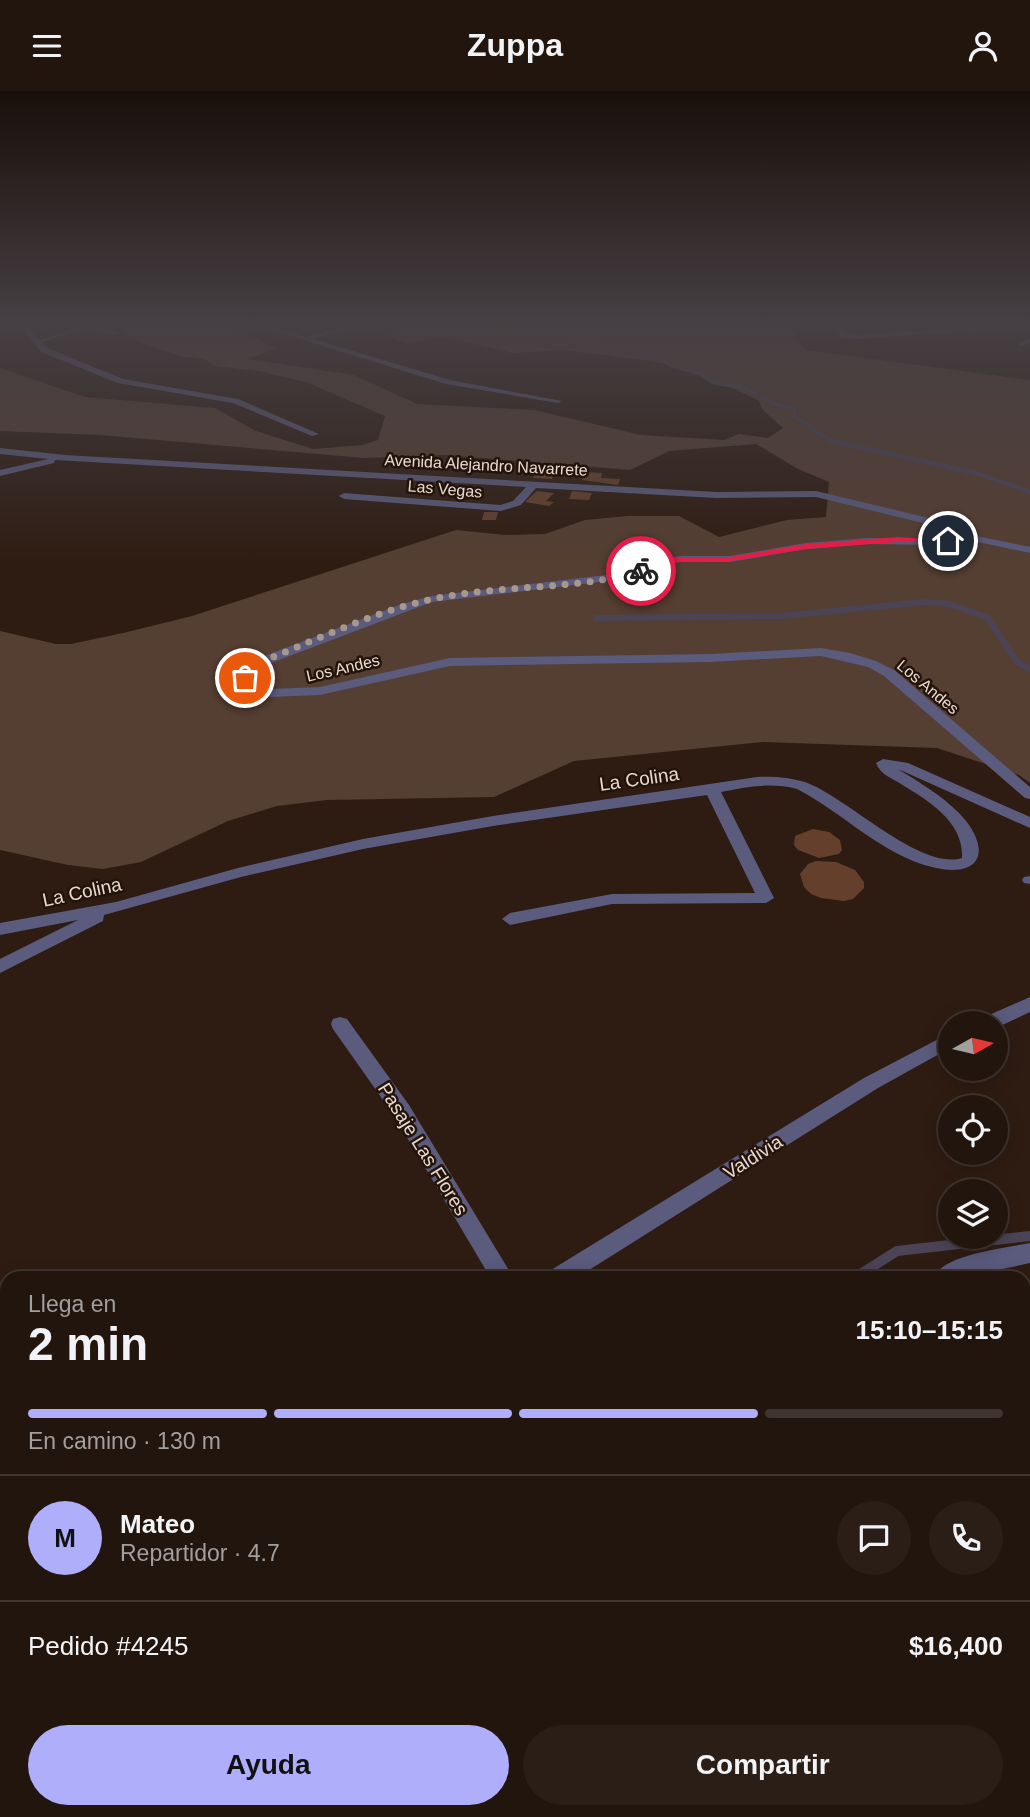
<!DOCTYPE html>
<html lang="es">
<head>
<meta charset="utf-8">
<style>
	:root { --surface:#22150e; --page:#2a1e17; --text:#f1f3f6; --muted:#a29f9e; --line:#3f342e; --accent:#aeaefb }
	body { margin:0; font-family:Arial,sans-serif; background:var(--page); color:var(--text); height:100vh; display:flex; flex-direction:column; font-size:26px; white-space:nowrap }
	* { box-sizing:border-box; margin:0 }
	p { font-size:23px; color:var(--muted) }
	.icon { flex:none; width:38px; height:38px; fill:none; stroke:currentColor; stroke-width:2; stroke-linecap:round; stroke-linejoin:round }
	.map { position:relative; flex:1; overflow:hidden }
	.drawer { position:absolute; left:0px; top:1180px; width:1031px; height:548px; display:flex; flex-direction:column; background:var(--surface); border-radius:21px 21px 0 0; box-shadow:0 4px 18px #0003,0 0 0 2px var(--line) }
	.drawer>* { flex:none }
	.needle { width:46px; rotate:82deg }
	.controls { position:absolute; left:938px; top:920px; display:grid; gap:14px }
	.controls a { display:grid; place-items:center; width:70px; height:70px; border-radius:50%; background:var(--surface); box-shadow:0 4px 18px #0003,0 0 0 2px var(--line); font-size:35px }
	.pin { position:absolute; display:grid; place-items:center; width:60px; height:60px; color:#fff; margin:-30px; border:4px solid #fff; border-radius:50%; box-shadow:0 2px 7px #0007 }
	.courier { position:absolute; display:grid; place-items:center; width:70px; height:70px; margin:-35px; border:5px solid #e11d48; border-radius:50%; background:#fff; color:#222; box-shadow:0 2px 9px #0007 }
	.overview em { font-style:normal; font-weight:800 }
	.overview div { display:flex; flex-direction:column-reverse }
	.overview { display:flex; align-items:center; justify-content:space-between; height:119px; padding:0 28px }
	h1 { font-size:46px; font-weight:800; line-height:52px }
	.bar { display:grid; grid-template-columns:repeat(4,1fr); gap:10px 7px; align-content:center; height:84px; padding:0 28px }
	.bar i { height:9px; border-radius:5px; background:var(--line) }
	.bar .selected { background:var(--accent) }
	.bar p { grid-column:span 4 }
	.line { display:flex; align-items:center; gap:18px; padding:0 28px; border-top:2px solid var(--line) }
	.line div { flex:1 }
	.round { display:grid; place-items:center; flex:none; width:74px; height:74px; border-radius:37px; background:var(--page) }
	.cta { display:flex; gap:14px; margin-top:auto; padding:14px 28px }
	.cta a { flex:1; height:80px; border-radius:42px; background:var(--accent); color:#111; font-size:28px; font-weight:800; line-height:80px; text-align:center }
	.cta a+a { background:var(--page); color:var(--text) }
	header { display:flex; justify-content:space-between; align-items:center; height:91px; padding:0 28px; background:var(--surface); font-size:32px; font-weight:800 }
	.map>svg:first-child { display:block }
	.green { fill:#553e32 }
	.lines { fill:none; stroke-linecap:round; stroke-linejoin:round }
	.stream-far3 { stroke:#4b4456; stroke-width:3.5 }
	.stream-far2 { stroke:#4b4456; stroke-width:4.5 }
	.stream-far1 { stroke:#4b4456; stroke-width:6 }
	.stream { stroke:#4b4456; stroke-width:10 }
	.building { fill:#64402c }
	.lane { fill:#5a5b7d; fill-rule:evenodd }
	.street { fill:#5a5b7d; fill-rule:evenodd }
	.secondary { fill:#7b7bb1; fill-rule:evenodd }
	.route { fill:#e11d48 }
	.done { stroke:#a6978f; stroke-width:7; stroke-dasharray:0 12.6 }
	.labels { text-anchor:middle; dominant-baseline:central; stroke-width:5; stroke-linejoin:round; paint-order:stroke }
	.far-street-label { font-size:16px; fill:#e6d9d2; stroke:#241309 }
	.street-label { font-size:19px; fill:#e6d9d2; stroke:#241309 }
</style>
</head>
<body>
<header><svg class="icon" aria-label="menu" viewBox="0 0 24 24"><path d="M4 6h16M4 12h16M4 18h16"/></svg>Zuppa<svg class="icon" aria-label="person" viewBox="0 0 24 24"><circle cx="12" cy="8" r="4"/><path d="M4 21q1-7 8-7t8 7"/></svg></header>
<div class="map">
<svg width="1030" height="1726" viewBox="0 0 1030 1726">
	<rect width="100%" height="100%" fill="#2e1c12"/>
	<path class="green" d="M 103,231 L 181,231 L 147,240 L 190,231 L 218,231 L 277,257 L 247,268 L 354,284 L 417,313 L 534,319 L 641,344 L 724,349 L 739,343 L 768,347 L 783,337 L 762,318 L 759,310 L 733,297 L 715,293 L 702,285 L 664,272 L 566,259 L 514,262 L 443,246 L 407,253 L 386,245 L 412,231 L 787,231 L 805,259 L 1030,289 L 1030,692 L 1019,684 L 937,657 L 763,651 L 574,670 L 494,706 L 327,709 L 277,715 L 228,730 L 141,771 L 103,778 L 68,774 L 0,759 L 0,540 L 56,553 L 71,553 L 123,542 L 192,525 L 456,439 L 505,444 L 545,443 L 585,429 L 627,425 L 679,425 L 719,446 L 787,429 L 826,426 L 829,391 L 798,378 L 756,353 L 669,360 L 630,379 L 445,364 L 364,367 L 100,344 L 0,340 L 0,277 L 85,306 L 215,317 L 256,340 L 313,358 L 362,354 L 378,349 L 385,325 L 306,291 L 259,280 L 215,275 L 204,268 L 181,265 L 120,245 L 131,242 Z"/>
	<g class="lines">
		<path class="stream-far3" d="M 537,231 L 575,248 L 659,267 L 669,274 L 700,283 L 714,292 L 745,297 L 771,312 L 795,318 L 794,325 L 831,350 L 840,352"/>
		<path class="stream-far2" d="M 832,350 L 976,382 L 1030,401"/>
		<path class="stream-far1" d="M 596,527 L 782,525 L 925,511 L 949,513 L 987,526 L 1017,571 L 1030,578"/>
		<path class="stream" d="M 856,1186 L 897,1160 L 1030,1145"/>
	</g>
	<path class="building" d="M 537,378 L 555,379 L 552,388 L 533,387 Z
		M 584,381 L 602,382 L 601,387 L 620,388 L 618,394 L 582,389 Z
		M 537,400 L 554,402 L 546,410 L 554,411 L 549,415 L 525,411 Z
		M 572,400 L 592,402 L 589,409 L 569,408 Z
		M 484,421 L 498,421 L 496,429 L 482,429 Z
		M 813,738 L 829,741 L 840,749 L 842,759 L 839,763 L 819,767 L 798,759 L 794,754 L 795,745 Z
		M 816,770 L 836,771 L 855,779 L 864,791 L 864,797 L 853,808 L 844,810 L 821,807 L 811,803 L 804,796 L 800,783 L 808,773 Z"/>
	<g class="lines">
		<path class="lane" d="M 87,233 L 119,242 L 116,244 L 87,237 L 39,252 L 34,251 Z
			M 962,442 L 1030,456 L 1030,462 L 959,447 L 958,445 Z
			M 1030,785 L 1030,793 L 1024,792 L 1022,789 L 1024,786 Z"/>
		<path class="street" d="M 17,231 L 24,231 L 47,257 L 123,288 L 238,308 L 319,343 L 312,345 L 233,312 L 118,292 L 41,261 Z
			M 246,231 L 257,231 L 306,246 L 352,235 L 352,237 L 313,248 L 450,289 L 562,310 L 558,312 L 446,293 Z
			M 830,231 L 837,231 L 846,243 L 858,244 L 980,235 L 979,231 L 989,234 L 982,239 L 858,248 L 841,247 Z
			M 1030,247 L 1030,252 L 1021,255 L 1017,253 Z
			M 0,357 L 65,364 L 716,401 L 816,400 L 971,437 L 972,439 L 964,450 L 940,454 L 868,453 L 806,458 L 730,471 L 680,471 L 663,474 L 624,488 L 432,511 L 258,577 L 251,587 L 254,593 L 270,598 L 320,596 L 450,567 L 711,563 L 821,557 L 850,562 L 876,570 L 894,579 L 1030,696 L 1030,708 L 1025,707 L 884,585 L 868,576 L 821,565 L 711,571 L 450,575 L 320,604 L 269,606 L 244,599 L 239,587 L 249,571 L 399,514 L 431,505 L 622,482 L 657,469 L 680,465 L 730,465 L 806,452 L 868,447 L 940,448 L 957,445 L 960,441 L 816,406 L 716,407 L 536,397 L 521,414 L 501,420 L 344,408 L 339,405 L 344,402 L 500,414 L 513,410 L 526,396 L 55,369 L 54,372 L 0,385 L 0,379 L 48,368 L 0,363 Z
			M 883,668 L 908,672 L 1030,726 L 1030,737 L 898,678 C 919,691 941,704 959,722 C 992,756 984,789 932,776 C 882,764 842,721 797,698 C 771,691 746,696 721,701 L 774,807 L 766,812 L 612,813 L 510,834 L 502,828 L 510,822 L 612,803 L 755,802 L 707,704 L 493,735 L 363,758 L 241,786 L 104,824 L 103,830 L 0,882 L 0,868 L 78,829 L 0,844 L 0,832 L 116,811 L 238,777 L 363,748 L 493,725 L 757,686 C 773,685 789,686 805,691 C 847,706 920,780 962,767 C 964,731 929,710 901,693 C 891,687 880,683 876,672 Z
			M 1030,906 L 1030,921 L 996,937 L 996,933 L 978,933 L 980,928 Z
			M 340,926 L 347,928 L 409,1014 L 513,1186 L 490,1186 L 395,1026 L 333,938 L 331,933 L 333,928 Z
			M 950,942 L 950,957 L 878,997 L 578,1186 L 548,1186 L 551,1179 L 864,987 Z
			M 1030,1152 L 1030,1172 L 966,1186 L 934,1186 C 944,1163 1006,1157 1030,1152 Z
			M 0,1406 L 7,1406 L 7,1432 L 0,1432 Z
			M 0,1509 L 7,1511 L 7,1539 L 0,1537 Z
			M 1024,1677 L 1030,1680 L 1030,1720 L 1024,1717 Z
			M 236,1720 L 354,1720 L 351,1726 L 234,1726 Z"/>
		<path class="secondary" d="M 1030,1423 L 1030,1452 L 1024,1455 L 1024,1426 Z
			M 657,1720 L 694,1720 L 691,1726 L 655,1726 Z"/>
	</g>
	<linearGradient id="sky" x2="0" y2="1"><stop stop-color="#190f0a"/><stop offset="0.49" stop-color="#464044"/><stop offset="1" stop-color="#464044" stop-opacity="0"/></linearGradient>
	<rect width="1030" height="473" fill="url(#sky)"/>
	<path class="route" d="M 898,446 L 951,450 L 898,451 L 806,458 L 730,470 L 680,471 L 663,473 L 641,482 L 638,480 L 659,470 L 680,466 L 730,466 L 806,453 Z"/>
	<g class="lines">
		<path class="done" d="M 245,587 L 253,574 C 318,549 385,514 455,504 C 517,494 581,498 641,480"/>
	</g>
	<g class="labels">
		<g class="far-street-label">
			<text transform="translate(486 374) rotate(3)">Avenida Alejandro Navarrete</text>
			<text transform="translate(445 398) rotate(5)">Las Vegas</text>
			<text transform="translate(343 577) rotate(-13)">Los Andes</text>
			<text transform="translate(928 596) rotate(40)">Los Andes</text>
		</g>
		<g class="street-label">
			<text transform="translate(639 688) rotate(-8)">La Colina</text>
			<text transform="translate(82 801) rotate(-12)">La Colina</text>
			<text transform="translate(423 1058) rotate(58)">Pasaje Las Flores</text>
			<text transform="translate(753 1066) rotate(-32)">Valdivia</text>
		</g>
	</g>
</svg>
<div class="controls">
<a><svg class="needle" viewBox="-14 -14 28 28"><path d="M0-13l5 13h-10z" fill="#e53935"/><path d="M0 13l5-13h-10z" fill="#a29f9e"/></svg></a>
<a><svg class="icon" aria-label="locate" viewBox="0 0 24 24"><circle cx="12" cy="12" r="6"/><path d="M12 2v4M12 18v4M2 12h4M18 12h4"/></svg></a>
<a><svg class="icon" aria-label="layers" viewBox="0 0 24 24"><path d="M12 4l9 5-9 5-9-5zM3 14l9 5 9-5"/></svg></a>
</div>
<div class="pin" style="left:245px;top:587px;background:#ea580c"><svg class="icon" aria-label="bag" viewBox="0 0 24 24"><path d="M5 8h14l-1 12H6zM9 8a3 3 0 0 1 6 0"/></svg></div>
<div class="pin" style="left:948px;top:450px;background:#1f2937"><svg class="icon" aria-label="home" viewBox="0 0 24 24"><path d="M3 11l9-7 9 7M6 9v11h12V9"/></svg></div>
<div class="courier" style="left:641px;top:480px"><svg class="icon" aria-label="bike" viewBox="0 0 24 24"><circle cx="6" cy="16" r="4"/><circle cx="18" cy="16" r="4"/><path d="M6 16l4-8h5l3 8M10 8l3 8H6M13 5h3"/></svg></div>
<section class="drawer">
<div class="overview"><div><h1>2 min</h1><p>Llega en</p></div><em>15:10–15:15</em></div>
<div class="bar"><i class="selected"></i><i class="selected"></i><i class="selected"></i><i></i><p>En camino · 130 m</p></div>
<div class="line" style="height:126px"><b class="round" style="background:var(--accent);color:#111">M</b><div><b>Mateo</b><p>Repartidor · 4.7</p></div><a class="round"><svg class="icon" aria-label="chat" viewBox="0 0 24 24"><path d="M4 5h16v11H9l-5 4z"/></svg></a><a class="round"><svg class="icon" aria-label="phone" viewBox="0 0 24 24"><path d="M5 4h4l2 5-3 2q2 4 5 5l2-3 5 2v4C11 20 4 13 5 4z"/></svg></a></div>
<div class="line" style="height:91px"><div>Pedido #4245</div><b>$16,400</b></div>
<div class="cta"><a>Ayuda</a><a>Compartir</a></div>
</section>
</div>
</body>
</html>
